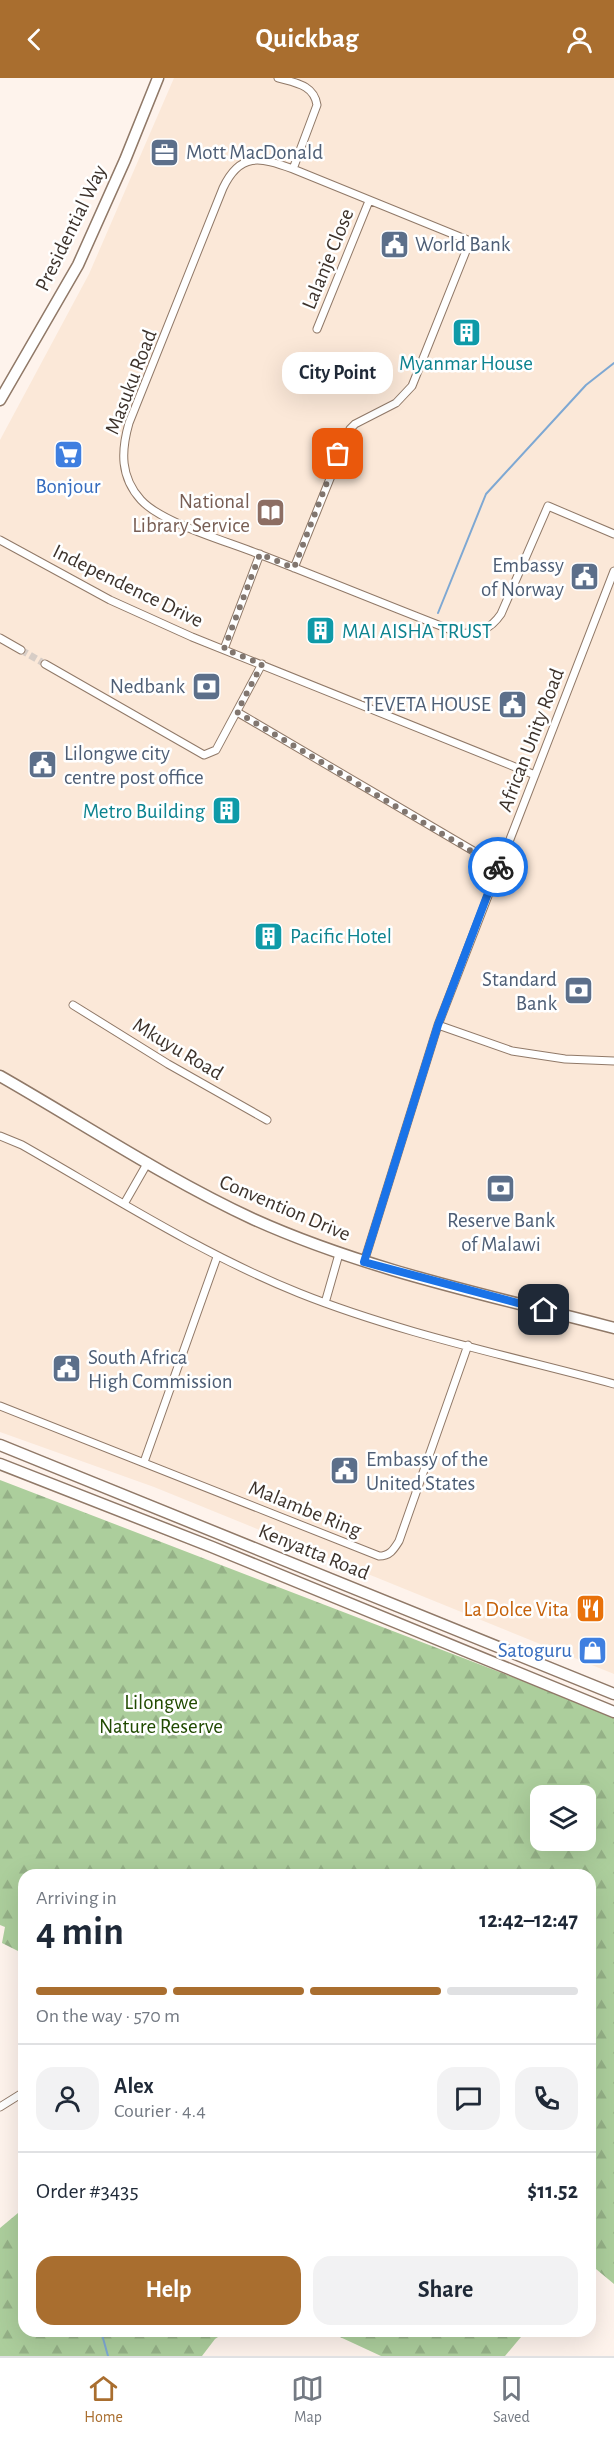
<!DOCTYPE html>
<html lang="en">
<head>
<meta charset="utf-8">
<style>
	:root { --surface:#fff; --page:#f2f2f3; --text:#1f2937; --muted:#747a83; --line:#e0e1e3; --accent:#a96e2f }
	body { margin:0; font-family:"Alegreya Sans",sans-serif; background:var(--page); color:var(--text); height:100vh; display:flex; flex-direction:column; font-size:22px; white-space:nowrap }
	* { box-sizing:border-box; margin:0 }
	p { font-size:20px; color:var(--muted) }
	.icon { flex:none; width:33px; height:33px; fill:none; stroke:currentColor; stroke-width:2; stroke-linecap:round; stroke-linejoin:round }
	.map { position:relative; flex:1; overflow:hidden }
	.sheet { position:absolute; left:18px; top:1791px; width:578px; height:468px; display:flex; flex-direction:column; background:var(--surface); border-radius:18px; box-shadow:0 6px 24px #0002 }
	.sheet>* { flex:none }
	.fabs { position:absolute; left:530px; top:1707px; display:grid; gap:12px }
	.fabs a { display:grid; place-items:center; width:66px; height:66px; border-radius:12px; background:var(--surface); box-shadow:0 6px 24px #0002; font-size:30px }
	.pin { position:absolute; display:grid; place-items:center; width:51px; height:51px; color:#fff; margin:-26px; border-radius:12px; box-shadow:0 3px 9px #0006 }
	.courier { position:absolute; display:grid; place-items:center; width:60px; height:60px; margin:-30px; border:4px solid #1a73e8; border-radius:50%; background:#fff; color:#222; box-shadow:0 2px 8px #0007 }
	.bubble { position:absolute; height:42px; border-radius:18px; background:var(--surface); box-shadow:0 6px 24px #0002; font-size:20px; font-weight:700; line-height:42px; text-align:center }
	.summary em { font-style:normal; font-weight:700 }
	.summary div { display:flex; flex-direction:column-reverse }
	.summary { display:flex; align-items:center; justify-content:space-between; height:102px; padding:0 18px }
	h1 { font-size:39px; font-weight:700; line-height:45px }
	.bar { display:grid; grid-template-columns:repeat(4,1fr); gap:9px 6px; align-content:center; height:72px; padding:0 18px }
	.bar i { height:8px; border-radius:4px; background:var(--line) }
	.bar .current { background:var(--accent) }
	.bar p { grid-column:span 4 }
	.line { display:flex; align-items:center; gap:15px; padding:0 18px; border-top:2px solid var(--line) }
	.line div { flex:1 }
	.round { display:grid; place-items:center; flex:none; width:63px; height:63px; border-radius:18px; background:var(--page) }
	.button { display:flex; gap:12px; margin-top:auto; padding:12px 18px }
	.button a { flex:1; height:69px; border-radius:18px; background:var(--accent); color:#fff; font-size:24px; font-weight:700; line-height:69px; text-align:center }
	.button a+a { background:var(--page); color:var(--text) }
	header { display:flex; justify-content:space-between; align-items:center; height:78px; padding:0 18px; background:var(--accent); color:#fff; font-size:27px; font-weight:700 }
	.tabs { display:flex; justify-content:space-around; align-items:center; height:84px; border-top:2px solid var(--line); background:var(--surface); font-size:16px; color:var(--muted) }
	.tabs a { display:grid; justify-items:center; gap:3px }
	.tabs .current { color:var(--accent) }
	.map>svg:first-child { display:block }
	.commercial { fill:#fbe8d8 }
	.forest { fill:url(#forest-firs); fill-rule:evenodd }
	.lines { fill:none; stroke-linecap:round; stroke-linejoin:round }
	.stream { stroke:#7ea8d3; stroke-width:2 }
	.street-tunnel { stroke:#d7cdc6; stroke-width:7; stroke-dasharray:7 3.5; stroke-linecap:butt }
	.street-casing { stroke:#907968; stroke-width:9 }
	.secondary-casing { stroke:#907968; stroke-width:13 }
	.street { stroke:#fff; stroke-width:7 }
	.secondary { stroke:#fff; stroke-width:10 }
	.done { stroke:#81766f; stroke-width:6; stroke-dasharray:0 10.8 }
	.route { stroke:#1a73e8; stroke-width:8 }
	.labels { text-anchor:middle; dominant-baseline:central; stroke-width:5; stroke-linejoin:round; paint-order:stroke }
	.service-label { font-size:21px; fill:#4e5e75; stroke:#fff; text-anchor:start }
	.street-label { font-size:21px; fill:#3d332c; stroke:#fff }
	.culture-label { font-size:21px; fill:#0d838f; stroke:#fff; text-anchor:start }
	.shop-label { font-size:21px; fill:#366cbe; stroke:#fff }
	.education-label { font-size:21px; fill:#785e54; stroke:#fff; text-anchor:end }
	.food-label { font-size:21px; fill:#c56008; stroke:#fff; text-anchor:end }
	.park-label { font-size:21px; fill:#204a01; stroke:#fff }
</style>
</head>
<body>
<header><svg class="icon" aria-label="back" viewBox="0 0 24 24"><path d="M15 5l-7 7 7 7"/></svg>Quickbag<svg class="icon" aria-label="person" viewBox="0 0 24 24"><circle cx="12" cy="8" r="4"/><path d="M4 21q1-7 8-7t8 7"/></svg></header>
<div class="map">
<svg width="614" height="2278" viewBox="0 0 614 2278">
	<defs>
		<pattern id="forest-firs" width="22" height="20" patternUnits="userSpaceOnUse" patternTransform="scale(1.5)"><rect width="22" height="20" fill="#acce9c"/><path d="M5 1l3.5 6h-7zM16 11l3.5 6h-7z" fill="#95b187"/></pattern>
	</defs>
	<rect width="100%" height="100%" fill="#fef3ec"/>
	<path class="commercial" d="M 174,0 L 614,0 L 614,1596 L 154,1409 L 0,1354 L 0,362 L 89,196 Z"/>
	<path class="forest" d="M 0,1402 L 614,1638 L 614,2206 L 590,2186 L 590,1797 L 24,1797 L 24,1876 L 2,1865 L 5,1849 L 0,1847 ZM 540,1718 L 585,1718 L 585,1762 L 540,1762 Z
		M 24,2130 L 24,2253 L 227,2253 L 215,2261 L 202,2278 L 0,2278 L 0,2150 Z
		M 327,2253 L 526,2253 L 505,2278 L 381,2278 Z"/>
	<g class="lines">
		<path class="stream" d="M 438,535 L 486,416 L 586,307 L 614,285
			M 101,2253 L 108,2278"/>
		<path class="street-tunnel" d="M 21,572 L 45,586"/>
		<defs>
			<path id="street" d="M 278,0 C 296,5 314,7 317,27 L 293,91
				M 317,251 L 369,123
				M 0,462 L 110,522 L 192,559 L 535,697
				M 294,490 L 350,351 L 355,346 L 396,325 L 412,308 L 470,163 L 293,91 C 260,79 240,74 223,110 L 129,345 C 121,373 120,399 141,422 C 162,445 226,463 256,475 C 324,501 391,529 459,555 C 478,556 490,552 501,536 L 548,428 L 614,456
				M 0,560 L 21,572
				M 224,571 L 260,476
				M 45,586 L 204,677 L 216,672 L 262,586
				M 237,634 L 499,788
				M 73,927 L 168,986 L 267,1042
				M 438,947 L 512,973 L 565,981 L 614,983
				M 0,1058 L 22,1067 C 113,1119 202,1176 299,1215 C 399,1255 510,1278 614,1306
				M 124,1126 L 148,1084
				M 364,1184 L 438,947 L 614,493
				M 325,1225 L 339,1176
				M 0,1328 L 379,1478 C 390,1478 394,1471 399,1463 L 468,1267
				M 144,1384 L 217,1179
				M 0,2029 L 24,2014"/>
			<path id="secondary" d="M 0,322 L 78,187 L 125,82 L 158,0
				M 0,998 C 84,1046 165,1100 253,1141 C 368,1193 493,1218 614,1250
				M 0,1367 L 614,1616
				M 0,1386 L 212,1469 L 614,1634"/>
		</defs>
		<use href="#street" class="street-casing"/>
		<use href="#secondary" class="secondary-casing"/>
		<use href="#street" class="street"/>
		<use href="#secondary" class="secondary"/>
	</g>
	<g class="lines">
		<path class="done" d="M 338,376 L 294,490 L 260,476 L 224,571 L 262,586 L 237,634 L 498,789"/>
		<path class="route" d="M 498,789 L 438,947 L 364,1184 L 544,1232"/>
	</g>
	<defs>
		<symbol id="office-square" viewBox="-11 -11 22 22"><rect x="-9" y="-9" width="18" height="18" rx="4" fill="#5c6f8a" stroke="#fff"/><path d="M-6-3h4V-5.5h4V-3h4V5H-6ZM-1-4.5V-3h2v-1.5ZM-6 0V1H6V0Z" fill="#fff"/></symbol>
		<symbol id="civic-square" viewBox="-11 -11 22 22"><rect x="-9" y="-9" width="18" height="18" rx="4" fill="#5c6f8a" stroke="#fff"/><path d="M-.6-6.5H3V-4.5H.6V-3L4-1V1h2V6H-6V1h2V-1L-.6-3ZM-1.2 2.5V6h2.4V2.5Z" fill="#fff"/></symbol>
		<symbol id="building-square" viewBox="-11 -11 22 22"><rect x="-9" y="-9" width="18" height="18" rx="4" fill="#0f9aa8" stroke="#fff"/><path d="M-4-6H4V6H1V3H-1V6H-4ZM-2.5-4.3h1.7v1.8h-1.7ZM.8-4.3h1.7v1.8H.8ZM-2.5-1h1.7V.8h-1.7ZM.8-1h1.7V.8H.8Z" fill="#fff"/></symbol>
		<symbol id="supermarket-square" viewBox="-11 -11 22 22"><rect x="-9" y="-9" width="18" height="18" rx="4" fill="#3f7fe0" stroke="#fff"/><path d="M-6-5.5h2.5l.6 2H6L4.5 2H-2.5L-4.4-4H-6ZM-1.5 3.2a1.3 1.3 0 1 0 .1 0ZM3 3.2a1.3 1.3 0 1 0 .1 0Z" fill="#fff"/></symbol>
		<symbol id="library-square" viewBox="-11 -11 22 22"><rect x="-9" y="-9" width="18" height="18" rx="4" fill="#8d6e63" stroke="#fff"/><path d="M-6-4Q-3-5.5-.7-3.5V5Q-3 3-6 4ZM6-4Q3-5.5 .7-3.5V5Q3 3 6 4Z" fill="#fff"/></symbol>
		<symbol id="bank-square" viewBox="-11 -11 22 22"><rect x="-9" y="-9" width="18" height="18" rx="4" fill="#5c6f8a" stroke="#fff"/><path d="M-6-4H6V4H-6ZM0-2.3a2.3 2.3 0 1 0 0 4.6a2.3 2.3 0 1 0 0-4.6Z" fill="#fff"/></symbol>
		<symbol id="restaurant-square" viewBox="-11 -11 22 22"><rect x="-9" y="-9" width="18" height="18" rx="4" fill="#e8710a" stroke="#fff"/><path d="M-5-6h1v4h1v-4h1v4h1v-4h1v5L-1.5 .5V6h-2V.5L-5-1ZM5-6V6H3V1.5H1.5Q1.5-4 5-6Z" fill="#fff"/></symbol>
		<symbol id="shop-square" viewBox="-11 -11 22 22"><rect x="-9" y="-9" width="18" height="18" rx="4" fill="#3f7fe0" stroke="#fff"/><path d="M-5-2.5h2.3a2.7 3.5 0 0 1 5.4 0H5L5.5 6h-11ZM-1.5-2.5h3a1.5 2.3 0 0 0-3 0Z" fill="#fff"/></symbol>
	</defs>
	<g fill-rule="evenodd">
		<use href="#office-square" x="148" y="58" width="33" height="33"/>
		<use href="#civic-square" x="378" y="150" width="33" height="33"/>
		<use href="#building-square" x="450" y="238" width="33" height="33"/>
		<use href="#supermarket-square" x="52" y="360" width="33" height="33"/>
		<use href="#library-square" x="254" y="418" width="33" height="33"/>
		<use href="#civic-square" x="568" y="482" width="33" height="33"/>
		<use href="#building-square" x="304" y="536" width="33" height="33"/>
		<use href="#bank-square" x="190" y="592" width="33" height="33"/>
		<use href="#civic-square" x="496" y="610" width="33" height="33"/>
		<use href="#civic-square" x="26" y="670" width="33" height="33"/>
		<use href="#building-square" x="210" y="716" width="33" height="33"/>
		<use href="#building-square" x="252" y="842" width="33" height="33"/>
		<use href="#bank-square" x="562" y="896" width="33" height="33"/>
		<use href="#bank-square" x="484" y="1094" width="33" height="33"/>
		<use href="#civic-square" x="50" y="1274" width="33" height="33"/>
		<use href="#civic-square" x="328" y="1376" width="33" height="33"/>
		<use href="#restaurant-square" x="574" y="1514" width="33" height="33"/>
		<use href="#shop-square" x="576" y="1556" width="33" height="33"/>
	</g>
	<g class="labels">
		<g class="service-label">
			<text x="186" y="74">Mott MacDonald</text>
			<text x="415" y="166">World Bank</text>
			<text x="564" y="487" text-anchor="end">Embassy<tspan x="564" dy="24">of Norway</tspan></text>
			<text x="185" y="608" text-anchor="end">Nedbank</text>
			<text x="491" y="626" text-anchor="end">TEVETA HOUSE</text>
			<text x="64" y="675">Lilongwe city<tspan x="64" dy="24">centre post office</tspan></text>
			<text x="557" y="901" text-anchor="end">Standard<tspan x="557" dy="24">Bank</tspan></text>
			<text x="501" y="1142" text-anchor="middle">Reserve Bank<tspan x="501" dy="24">of Malawi</tspan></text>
			<text x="88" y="1279">South Africa<tspan x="88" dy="24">High Commission</tspan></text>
			<text x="366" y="1381">Embassy of the<tspan x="366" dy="24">United States</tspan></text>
		</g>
		<g class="street-label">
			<text transform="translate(71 150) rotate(-64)">Presidential Way</text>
			<text transform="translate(328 181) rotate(-68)">Lalanje Close</text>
			<text transform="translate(131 304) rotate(-69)">Masuku Road</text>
			<text transform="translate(128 508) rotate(26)">Independence Drive</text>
			<text transform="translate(531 662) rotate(-69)">African Unity Road</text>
			<text transform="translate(178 971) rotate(31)">Mkuyu Road</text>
			<text transform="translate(285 1130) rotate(23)">Convention Drive</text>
			<text transform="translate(305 1431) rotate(22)">Malambe Ring</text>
			<text transform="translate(314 1474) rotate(22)">Kenyatta Road</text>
		</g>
		<g class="culture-label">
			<text x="466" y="285" text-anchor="middle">Myanmar House</text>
			<text x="342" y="553">MAI AISHA TRUST</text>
			<text x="205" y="733" text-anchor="end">Metro Building</text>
			<text x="290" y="858">Pacific Hotel</text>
		</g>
		<g class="shop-label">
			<text x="68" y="408">Bonjour</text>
			<text x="572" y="1572" text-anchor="end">Satoguru</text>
		</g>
		<g class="education-label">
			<text x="250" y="423">National<tspan x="250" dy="24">Library Service</tspan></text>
		</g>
		<g class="food-label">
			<text x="569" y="1531">La Dolce Vita</text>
		</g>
		<g class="park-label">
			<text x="161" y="1624">Lilongwe<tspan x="161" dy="24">Nature Reserve</tspan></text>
		</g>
	</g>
</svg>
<div class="fabs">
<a><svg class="icon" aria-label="layers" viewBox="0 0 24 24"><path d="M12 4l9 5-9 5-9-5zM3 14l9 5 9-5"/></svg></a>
</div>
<div class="pin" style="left:338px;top:376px;background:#ea580c"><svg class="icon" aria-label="bag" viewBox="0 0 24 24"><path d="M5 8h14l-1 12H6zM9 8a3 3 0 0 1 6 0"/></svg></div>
<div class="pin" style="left:544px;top:1232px;background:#1f2937"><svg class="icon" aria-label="home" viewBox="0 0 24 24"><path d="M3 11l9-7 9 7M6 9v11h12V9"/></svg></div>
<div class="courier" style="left:498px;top:789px"><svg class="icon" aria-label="bike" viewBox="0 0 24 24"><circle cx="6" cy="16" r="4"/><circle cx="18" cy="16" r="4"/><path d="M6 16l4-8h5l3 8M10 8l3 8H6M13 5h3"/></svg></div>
<div class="bubble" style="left:282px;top:274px;width:111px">City Point</div>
<section class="sheet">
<div class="summary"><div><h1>4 min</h1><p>Arriving in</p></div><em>12:42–12:47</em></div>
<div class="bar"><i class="current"></i><i class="current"></i><i class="current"></i><i></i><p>On the way · 570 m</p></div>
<div class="line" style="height:108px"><a class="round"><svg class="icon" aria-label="person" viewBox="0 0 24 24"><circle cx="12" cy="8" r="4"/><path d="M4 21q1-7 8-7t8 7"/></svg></a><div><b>Alex</b><p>Courier · 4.4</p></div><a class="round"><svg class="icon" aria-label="chat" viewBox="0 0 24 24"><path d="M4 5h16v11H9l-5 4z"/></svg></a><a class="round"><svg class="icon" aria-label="phone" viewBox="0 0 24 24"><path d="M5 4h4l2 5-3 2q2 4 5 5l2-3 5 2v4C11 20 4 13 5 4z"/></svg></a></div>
<div class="line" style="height:78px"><div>Order #3435</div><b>$11.52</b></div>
<div class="button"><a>Help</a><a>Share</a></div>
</section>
</div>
<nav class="tabs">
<a class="current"><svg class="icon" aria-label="home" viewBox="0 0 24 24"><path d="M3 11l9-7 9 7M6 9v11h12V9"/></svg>Home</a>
<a><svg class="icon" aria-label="map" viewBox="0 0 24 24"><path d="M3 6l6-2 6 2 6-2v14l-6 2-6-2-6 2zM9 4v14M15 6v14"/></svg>Map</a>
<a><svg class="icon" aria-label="saved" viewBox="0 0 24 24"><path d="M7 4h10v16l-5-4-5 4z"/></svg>Saved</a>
</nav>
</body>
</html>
